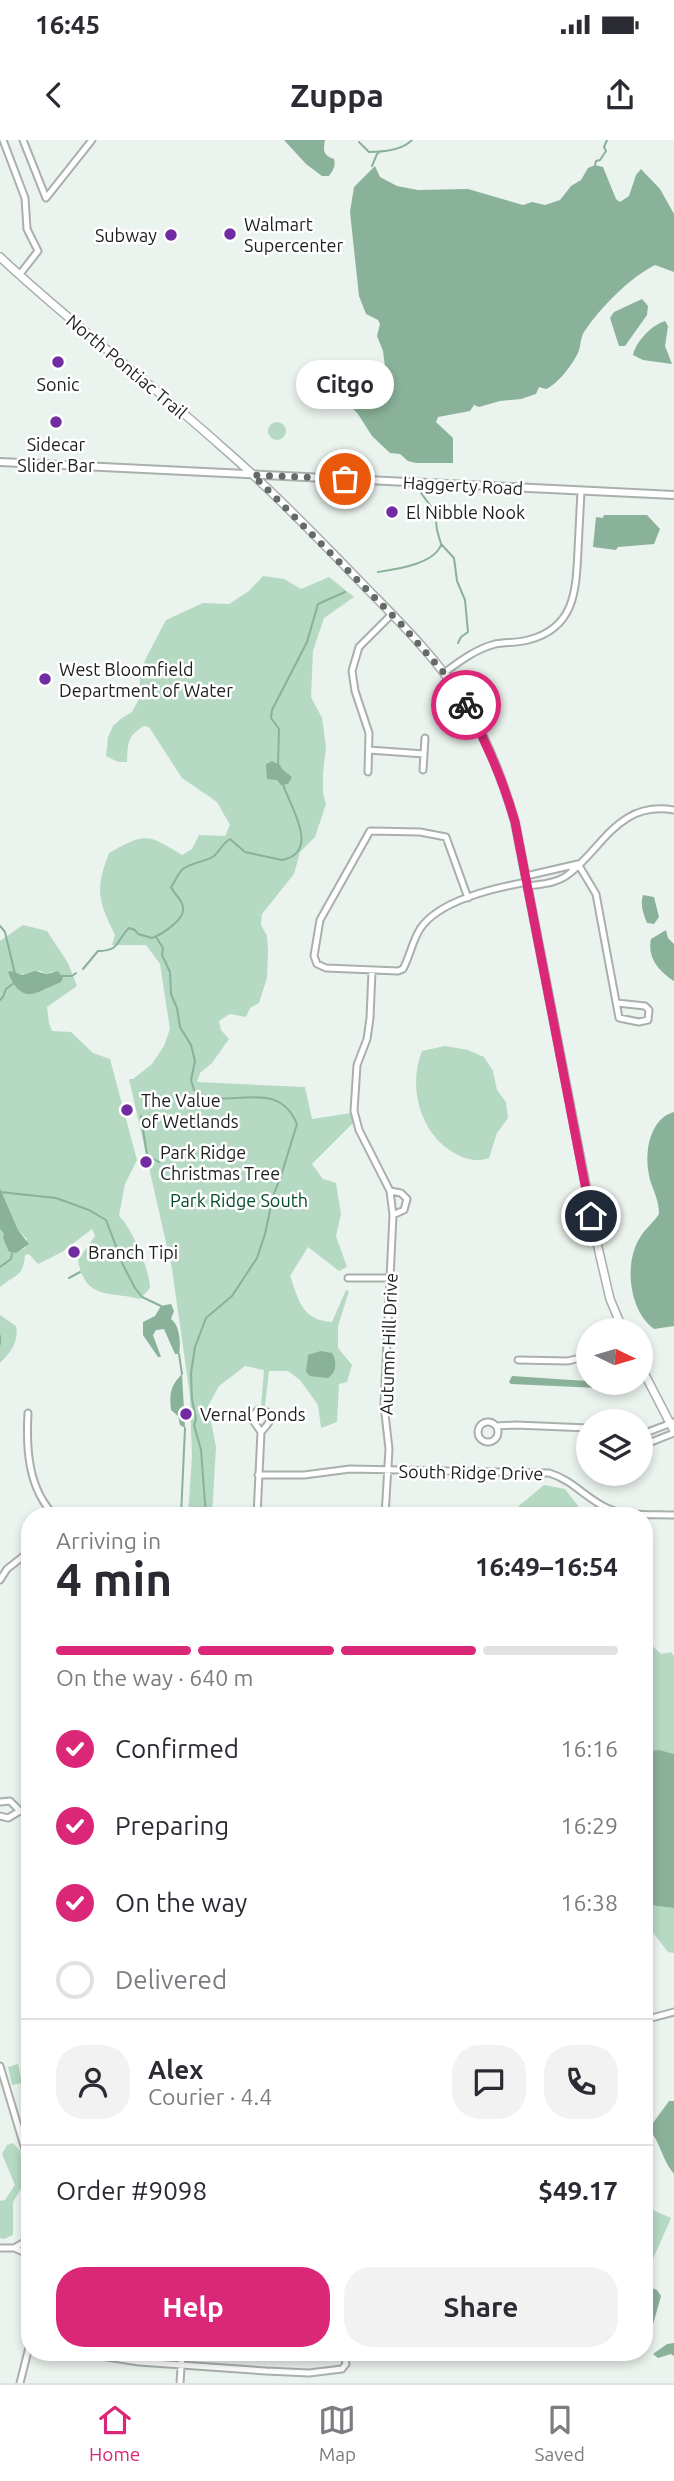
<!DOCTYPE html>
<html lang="en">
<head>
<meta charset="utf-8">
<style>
	:root { --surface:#fff; --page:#f2f2f3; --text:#2b2b33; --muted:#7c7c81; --line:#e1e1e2; --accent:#db2777 }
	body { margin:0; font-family:Ubuntu,sans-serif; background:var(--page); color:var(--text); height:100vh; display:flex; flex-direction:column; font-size:26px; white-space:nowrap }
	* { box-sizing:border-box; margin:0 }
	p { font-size:23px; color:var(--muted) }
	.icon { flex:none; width:38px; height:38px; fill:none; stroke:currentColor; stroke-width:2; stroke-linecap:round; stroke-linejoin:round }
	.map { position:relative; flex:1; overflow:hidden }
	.panel { position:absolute; left:21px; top:1367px; width:632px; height:854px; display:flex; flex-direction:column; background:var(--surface); border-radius:28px; box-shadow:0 4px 10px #0003 }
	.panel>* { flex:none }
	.needle { width:46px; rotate:95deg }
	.controls { position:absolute; left:576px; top:1178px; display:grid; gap:14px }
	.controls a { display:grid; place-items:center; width:77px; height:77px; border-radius:50%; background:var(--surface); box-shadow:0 4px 10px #0003; font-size:35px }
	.pin { position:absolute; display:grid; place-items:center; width:60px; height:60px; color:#fff; margin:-30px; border:4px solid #fff; border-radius:50%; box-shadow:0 2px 7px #0007 }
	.courier { position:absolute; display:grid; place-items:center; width:70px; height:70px; margin:-35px; border:5px solid #db2777; border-radius:50%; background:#fff; color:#222; box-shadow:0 2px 9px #0007 }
	.bubble { position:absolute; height:49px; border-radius:24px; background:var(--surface); box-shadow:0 4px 10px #0003; font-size:23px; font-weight:600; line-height:49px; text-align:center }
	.overview em { font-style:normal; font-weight:600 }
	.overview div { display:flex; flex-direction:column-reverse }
	.overview { display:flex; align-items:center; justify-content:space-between; height:119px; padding:0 35px }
	h1 { font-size:46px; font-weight:600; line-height:52px }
	.bar { display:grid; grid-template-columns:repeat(4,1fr); gap:10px 7px; align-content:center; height:84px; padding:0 35px }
	.bar i { height:9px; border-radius:5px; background:var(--line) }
	.bar .selected { background:var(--accent) }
	.bar p { grid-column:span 4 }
	.line { display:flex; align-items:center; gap:18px; padding:0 35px; border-top:2px solid var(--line) }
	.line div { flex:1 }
	.round { display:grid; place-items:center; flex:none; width:74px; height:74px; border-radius:28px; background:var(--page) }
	ol { padding:0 35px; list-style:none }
	li { display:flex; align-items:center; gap:21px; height:77px }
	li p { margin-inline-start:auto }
	li .icon { padding:7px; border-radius:50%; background:var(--accent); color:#fff; stroke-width:4 }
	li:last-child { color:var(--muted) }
	li i { width:38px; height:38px; border:4px solid var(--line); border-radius:50% }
	.cta { display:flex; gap:14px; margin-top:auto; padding:14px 35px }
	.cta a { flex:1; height:80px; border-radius:28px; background:var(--accent); color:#fff; font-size:28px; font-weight:600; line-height:80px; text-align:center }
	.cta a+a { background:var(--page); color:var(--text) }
	.status { display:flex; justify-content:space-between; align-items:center; height:49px; padding:0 35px; background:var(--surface); direction:ltr }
	.status svg { height:19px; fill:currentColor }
	header { display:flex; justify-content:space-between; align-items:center; height:91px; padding:0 35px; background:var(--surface); font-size:32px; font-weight:600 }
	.tab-bar { display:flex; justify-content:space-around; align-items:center; height:98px; border-top:2px solid var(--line); background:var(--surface); font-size:19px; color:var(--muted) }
	.tab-bar a { display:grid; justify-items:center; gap:4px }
	.tab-bar .selected { color:var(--accent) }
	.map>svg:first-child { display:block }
	.green { fill:#b5d9c3; fill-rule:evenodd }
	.water { fill:#8ab199 }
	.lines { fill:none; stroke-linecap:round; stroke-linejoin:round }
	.stream { stroke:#8ab199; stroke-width:2 }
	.minor-casing { stroke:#a9b0ab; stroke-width:9 }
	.tertiary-casing { stroke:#a9b0ab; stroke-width:10 }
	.secondary-casing { stroke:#a9b0ab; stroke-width:10 }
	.minor { stroke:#fff; stroke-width:5 }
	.tertiary { stroke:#fff; stroke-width:6 }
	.secondary { stroke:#fff; stroke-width:7 }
	.done { stroke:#656a67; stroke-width:7; stroke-dasharray:0 12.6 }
	.route { stroke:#db2777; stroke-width:9 }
	.poi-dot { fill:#712ca1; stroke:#fff; stroke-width:2.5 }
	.labels { text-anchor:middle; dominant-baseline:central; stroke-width:5; stroke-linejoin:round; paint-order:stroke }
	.poi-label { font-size:18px; fill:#1d201e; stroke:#fff; text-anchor:start }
	.street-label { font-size:18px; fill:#1d201e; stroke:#fff }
	.park-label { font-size:18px; fill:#024a2c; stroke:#fff }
</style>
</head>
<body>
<div class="status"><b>16:45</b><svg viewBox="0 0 49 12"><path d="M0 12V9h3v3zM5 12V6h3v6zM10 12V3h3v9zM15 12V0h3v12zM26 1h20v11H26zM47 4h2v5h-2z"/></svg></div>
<header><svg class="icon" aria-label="back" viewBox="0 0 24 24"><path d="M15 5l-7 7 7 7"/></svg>Zuppa<svg class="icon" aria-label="share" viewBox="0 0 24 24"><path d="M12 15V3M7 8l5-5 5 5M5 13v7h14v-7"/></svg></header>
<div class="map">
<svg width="674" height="2243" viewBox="0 0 674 2243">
	<rect width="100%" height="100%" fill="#ebf3ee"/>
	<path class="green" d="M268 291a9 9 0 1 1 18 0a9 9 0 1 1-18 0Z
		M 263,436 L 284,439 L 301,449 L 329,437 L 354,457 L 324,478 L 313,511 L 311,557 L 322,578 L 326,607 L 323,633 L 323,653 L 326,664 L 315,697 L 300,712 L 294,734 L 262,774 L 261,785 L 267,796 L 268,811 L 267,838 L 259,863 L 250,868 L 246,877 L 230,874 L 219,881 L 221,890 L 229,899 L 212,923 L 200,933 L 197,942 L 305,947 L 312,979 L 351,973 L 353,983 L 312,1024 L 323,1039 L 336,1043 L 341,1074 L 336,1096 L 347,1127 L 339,1131 L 308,1107 L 290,1136 C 299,1161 302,1180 332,1182 L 346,1150 L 349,1151 L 338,1186 L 338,1208 L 352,1225 L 347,1242 L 339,1244 L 337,1282 L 321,1288 L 318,1265 L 300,1240 L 288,1231 L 269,1231 L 265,1266 L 261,1266 L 264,1230 L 245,1226 L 219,1246 L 208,1266 L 216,1307 L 212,1375 L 188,1375 L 192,1316 L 190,1256 L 172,1129 L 129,939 L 133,939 L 152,924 L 164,906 L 170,889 L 160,824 L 146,805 L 112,805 L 115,795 C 98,760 95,750 109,713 C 145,693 147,693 182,715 L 192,709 L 199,695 L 225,696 L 230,685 L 217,662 L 182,638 L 149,587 L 144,586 C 127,596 128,603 127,622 L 118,622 L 106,616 L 108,597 L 113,586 L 122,578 L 132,572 L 139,559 L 140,537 L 145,520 L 166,480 L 203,463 L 229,464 L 249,451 Z
		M 23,785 L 47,791 L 68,823 L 77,846 L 47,867 L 49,883 L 52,891 L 71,892 L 93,913 L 110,919 L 137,1020 L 125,1044 L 119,1076 C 132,1088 150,1130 150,1148 L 140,1159 C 108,1151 85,1160 78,1120 L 95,1096 L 92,1089 L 62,1112 L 38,1124 L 29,1114 L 25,1115 C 23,1137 17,1133 0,1147 L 0,1089 L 4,1094 L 3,1098 L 11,1114 L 25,1108 L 27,1099 L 18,1090 L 0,1048 L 0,801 ZM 41,831 L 47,834 L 53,831 L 53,844 L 45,850 L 21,852 L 14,845 L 17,835 Z
		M 445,906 L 468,910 L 484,917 L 493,931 L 497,950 L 506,962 L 508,978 L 497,993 L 489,1018 C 477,1022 469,1020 458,1015 C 421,997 407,948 422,911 Z
		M 0,1175 L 16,1186 C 19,1202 11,1212 0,1223 Z
		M 544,1345 L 565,1349 L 585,1375 L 508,1375 Z
		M 644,1498 L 661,1514 L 671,1512 L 674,1516 L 674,1614 L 660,1610 L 644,1611 Z
		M 644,1761 L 656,1766 L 674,1768 L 674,1813 L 668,1812 L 644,1781 Z
		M 18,1924 L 22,1943 L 12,1945 L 8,1927 Z
		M 13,2003 L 20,2011 L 25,2042 L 13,2062 L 13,2095 L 4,2099 L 0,2098 L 0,2061 L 5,2060 L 15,2045 L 2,2014 L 7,2005 Z
		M 644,2066 L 671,2078 L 649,2128 L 644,2126 Z"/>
	<path class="water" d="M 284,0 L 325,0 C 323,11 323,15 334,19 C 336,27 333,30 329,36 L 322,36 L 306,24 Z
		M 595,25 L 603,27 L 616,59 L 620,62 L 629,56 L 636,35 L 641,29 L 660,49 L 674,74 L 674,132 L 655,125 C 629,138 600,168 584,192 C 580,199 581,206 578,213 C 572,225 558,244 546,249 L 539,247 L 536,254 L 521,259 L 500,261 L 479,267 L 474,265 L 470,271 L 438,277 L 436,282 L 453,298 L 453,323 L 416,323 L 408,321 L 400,314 L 390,313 L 372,296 L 358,274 L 340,256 L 336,237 L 340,232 C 354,234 377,240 385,227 L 383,211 L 377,196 L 380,184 L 378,180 L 366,174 L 359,156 L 350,72 L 354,47 L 375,26 L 380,37 L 397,46 L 418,50 L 468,49 L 523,65 L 532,62 L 545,65 L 560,60 L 571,46 L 581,40 L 588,28 Z
		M 642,159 L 648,166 L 647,175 L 625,206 L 619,206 L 610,178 L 614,172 Z
		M 665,181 L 668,186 L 665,206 L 672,224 L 643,220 L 633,215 C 636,201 652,185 665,181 Z
		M 604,375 L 647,375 L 660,389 L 654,404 L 618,407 L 616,410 L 593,407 L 596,377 L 603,378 Z
		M 272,621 L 280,625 L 282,629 L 292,637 L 288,644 L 281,645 L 277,640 L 267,639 L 266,624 Z
		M 643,755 L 654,757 L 659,777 L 654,784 L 647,783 C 643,773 640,765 643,755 Z
		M 666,790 L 668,798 L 674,804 L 674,841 C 659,831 647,818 651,799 Z
		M 11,831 L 22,835 L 35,831 L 47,834 L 58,831 L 63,838 L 61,842 C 37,852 21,867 8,832 Z
		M 674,972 L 674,1186 L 654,1189 C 629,1171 623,1122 641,1096 C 646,1088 654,1082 659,1074 C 659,1062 655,1054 651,1043 C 645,1024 646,1000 657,984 C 663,977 665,975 674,972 Z
		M 0,1048 L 18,1090 L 29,1104 L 16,1113 L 9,1112 L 3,1098 L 4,1094 L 0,1089 Z
		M 171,1164 L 174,1171 L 171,1179 C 180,1185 181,1204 179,1214 L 175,1214 L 164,1189 L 156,1190 L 153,1195 L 161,1217 L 158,1217 L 143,1195 L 143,1182 L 155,1176 L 161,1166 Z
		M 321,1211 L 332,1213 C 337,1221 337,1233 328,1238 L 310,1236 L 306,1232 L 308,1215 Z
		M 182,1234 L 185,1288 L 180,1285 L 178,1276 L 171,1270 C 169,1253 171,1245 182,1234 Z
		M 512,1236 L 616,1243 L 621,1246 L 620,1249 L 511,1244 L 509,1242 Z
		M 660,1610 L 674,1614 L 674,1768 L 656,1766 L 644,1761 L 644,1611 Z
		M 669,1961 L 674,1961 L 674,2034 C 663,2021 661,2006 652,1993 L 653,1983 Z
		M 644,2145 L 657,2150 L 661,2156 L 652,2188 L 644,2195 Z
		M 674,2203 L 674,2216 L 671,2214 L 658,2218 L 653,2214 L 667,2204 Z"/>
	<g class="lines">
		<path class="stream" d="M 359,2 L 369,12 C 382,12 402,10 412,0
			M 595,25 L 596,21 L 600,20 L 606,11 L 604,7 L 607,0
			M 372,26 L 377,14 L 382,11
			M 421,353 L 435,372 L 437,390 L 441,404 L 454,418 L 457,441 L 465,460 L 468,492 L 461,497 L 458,503
			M 378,432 C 397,429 434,424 441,405
			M 278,625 L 279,589 L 271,578 L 272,570 L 307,502 L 318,464 L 345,452
			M 0,786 L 5,792 L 15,834
			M 156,797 L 163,808 L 162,815 L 170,832 L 171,854 L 177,868 L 180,887 L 191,905 L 195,921 L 191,940 L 194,950 C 226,974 276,934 297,984 L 281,1036 L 273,1056 L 265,1094 L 257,1118 L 232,1156 L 206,1178 L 195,1207 L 191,1233 L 192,1259 L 196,1279 L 194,1285 L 201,1310 L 206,1376
			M 83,829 L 98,811 C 121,811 116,800 129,788 L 135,790 L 138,794 L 152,798 C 161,795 186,779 183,767 C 182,759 174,754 171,747 C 176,741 177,734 183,729 C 192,722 206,722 214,716 C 218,713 222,704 230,699 L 245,712 L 282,720 C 322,712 289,665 283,644
			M 61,836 L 72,836 L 76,833
			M 0,860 L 3,857 L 6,849 L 14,843
			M 141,976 L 147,1015 L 159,1022
			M 0,1052 L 56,1058 L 89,1070 L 106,1080 L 123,1125 L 135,1148 L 142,1157 L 161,1166
			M 0,1127 L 11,1119 L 12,1113
			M 69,1138 L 80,1132
			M 0,1196 L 0,1204
			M 179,1214 L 182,1234
			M 181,1376 L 185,1288
			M 644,1984 L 653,1986"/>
		<defs>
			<path id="minor" d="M 3,0 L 25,58 L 27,89 L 38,111 L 20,134
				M 23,0 L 46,58 L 92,0
				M 444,533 C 460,521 476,509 495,504 C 506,502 517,503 528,500 C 575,488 576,451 578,410 C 579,390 580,371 581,351
				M 369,610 L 424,614
				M 423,630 L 425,598
				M 368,632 L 369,593 L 355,551 L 352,531 L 359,507 L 392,474
				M 578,724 L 596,754 L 619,878 L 639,882 L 648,880 L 649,870 L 645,866 L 617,863
				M 526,736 L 578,724
				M 528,746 C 542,744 559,743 570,733 C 604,706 619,661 674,670
				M 468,758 L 446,697 L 420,692 L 370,691 L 320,780 L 314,816 L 317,824 L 326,828 L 398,831 L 403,829 C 410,816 412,802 420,789 C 439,760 495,748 527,742
				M 372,831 L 370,878 L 367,899 L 357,925 L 354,971 L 359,990 L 390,1051 L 393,1075 L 384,1265 L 389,1309 L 385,1376
				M 390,1051 L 401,1053 L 407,1059 L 404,1070 L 393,1075
				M 348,1138 L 389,1138
				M 518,1220 L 568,1221 L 588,1216
				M 258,1270 L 267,1272 C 274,1280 267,1285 261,1292 L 252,1279 L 254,1274 Z
				M 28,1273 C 26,1309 28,1349 55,1376
				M478 1292a10 10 0 1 1 20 0a10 10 0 1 1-20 0Z
				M 496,1286 L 516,1285 L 588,1288
				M 640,1295 L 674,1282
				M 640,1303 L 651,1302 L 674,1293
				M 258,1335 L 304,1335 L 350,1329 L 549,1333 C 573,1340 585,1358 607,1368 C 627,1377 653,1374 674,1375
				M 257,1376 L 261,1292
				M 0,1440 L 7,1429 L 30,1411
				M 0,1662 L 10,1661 L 20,1671 L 30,1672
				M 0,1676 L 8,1678 L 20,1671
				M 644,1880 L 674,1872
				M 0,1926 L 30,2026
				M 0,2108 L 14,2108 L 30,2115
				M 14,2108 L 23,2103 L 30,2102
				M 93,2212 L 94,2215 L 139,2222 L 266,2231 L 309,2233 L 342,2229 L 346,2224 L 344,2212
				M 20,2243 L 30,2203
				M 180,2243 L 182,2212"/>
			<path id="tertiary" d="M 0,322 L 674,355"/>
			<path id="secondary" d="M 0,117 C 71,184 150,242 222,307 C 266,345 307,387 348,429 C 388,471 432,511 463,560 C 487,598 503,640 515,682 L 597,1103 L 610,1159 L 623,1190
				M 640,1225 L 674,1291"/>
		</defs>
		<use href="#minor" class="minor-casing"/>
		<use href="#tertiary" class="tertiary-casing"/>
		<use href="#secondary" class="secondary-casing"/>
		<use href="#minor" class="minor"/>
		<use href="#tertiary" class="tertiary"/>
		<use href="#secondary" class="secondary"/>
	</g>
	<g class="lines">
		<path class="done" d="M 345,339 L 253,335 L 401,484 L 444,533 L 466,565"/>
		<path class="route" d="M 466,565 C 487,603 503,640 515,682 L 591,1076"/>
	</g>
	<g class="poi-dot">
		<circle cx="230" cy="94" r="7"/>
		<circle cx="171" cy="95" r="7"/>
		<circle cx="58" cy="222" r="7"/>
		<circle cx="56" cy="282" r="7"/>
		<circle cx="392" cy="372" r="7"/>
		<circle cx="45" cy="539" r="7"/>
		<circle cx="127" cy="970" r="7"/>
		<circle cx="146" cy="1022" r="7"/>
		<circle cx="74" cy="1112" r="7"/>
		<circle cx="186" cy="1274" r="7"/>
	</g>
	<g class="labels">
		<g class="poi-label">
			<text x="244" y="84">Walmart<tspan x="244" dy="21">Supercenter</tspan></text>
			<text x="157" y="95" text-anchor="end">Subway</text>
			<text x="58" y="244" text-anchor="middle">Sonic</text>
			<text x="56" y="304" text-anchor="middle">Sidecar<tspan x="56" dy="21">Slider Bar</tspan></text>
			<text x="406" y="372">El Nibble Nook</text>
			<text x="59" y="529">West Bloomfield<tspan x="59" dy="21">Department of Water</tspan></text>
			<text x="141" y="960">The Value<tspan x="141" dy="21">of Wetlands</tspan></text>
			<text x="160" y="1012">Park Ridge<tspan x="160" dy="21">Christmas Tree</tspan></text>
			<text x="88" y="1112">Branch Tipi</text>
			<text x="200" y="1274">Vernal Ponds</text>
		</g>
		<g class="street-label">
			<text transform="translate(127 226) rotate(40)">North Pontiac Trail</text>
			<text transform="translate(463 345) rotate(3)">Haggerty Road</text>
			<text transform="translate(388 1204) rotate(-88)">Autumn Hill Drive</text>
			<text transform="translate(471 1332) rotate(1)">South Ridge Drive</text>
		</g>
		<g class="park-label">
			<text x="239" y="1060">Park Ridge South</text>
		</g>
	</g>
</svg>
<div class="controls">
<a><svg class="needle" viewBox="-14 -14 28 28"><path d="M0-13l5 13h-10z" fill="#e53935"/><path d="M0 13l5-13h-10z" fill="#7c7c81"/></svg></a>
<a><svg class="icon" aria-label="layers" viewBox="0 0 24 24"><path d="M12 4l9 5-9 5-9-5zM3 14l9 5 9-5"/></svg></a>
</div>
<div class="pin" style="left:345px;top:339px;background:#ea580c"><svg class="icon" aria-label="bag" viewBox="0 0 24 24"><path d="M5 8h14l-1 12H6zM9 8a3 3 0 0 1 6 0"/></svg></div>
<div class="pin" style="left:591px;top:1076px;background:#1f2937"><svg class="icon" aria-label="home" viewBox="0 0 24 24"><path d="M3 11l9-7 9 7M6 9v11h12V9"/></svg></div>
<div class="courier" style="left:466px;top:565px"><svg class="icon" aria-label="bike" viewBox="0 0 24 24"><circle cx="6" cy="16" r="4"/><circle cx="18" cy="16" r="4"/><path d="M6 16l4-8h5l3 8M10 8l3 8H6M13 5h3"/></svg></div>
<div class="bubble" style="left:296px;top:220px;width:98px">Citgo</div>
<section class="panel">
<div class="overview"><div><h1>4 min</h1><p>Arriving in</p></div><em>16:49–16:54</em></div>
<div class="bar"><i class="selected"></i><i class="selected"></i><i class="selected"></i><i></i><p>On the way · 640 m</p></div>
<ol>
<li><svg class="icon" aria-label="check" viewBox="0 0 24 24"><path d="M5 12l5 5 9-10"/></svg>Confirmed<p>16:16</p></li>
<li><svg class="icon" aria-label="check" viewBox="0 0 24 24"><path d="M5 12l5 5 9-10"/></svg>Preparing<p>16:29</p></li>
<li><svg class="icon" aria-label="check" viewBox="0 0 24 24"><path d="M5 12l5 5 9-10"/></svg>On the way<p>16:38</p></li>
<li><i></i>Delivered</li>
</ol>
<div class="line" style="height:126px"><a class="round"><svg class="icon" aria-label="person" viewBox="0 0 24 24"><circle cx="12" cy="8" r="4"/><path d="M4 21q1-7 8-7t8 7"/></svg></a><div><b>Alex</b><p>Courier · 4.4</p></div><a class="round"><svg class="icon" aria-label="chat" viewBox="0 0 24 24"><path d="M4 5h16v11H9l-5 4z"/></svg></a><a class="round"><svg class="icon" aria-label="phone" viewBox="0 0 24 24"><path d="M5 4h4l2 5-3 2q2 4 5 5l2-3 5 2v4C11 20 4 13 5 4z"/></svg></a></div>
<div class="line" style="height:91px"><div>Order #9098</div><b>$49.17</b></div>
<div class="cta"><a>Help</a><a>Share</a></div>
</section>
</div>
<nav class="tab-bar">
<a class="selected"><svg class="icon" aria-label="home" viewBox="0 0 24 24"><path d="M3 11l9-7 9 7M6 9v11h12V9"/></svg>Home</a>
<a><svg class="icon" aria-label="map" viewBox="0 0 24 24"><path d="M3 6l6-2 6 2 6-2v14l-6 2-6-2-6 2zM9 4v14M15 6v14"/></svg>Map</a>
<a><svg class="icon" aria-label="saved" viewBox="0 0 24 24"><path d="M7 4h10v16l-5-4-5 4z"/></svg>Saved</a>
</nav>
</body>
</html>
